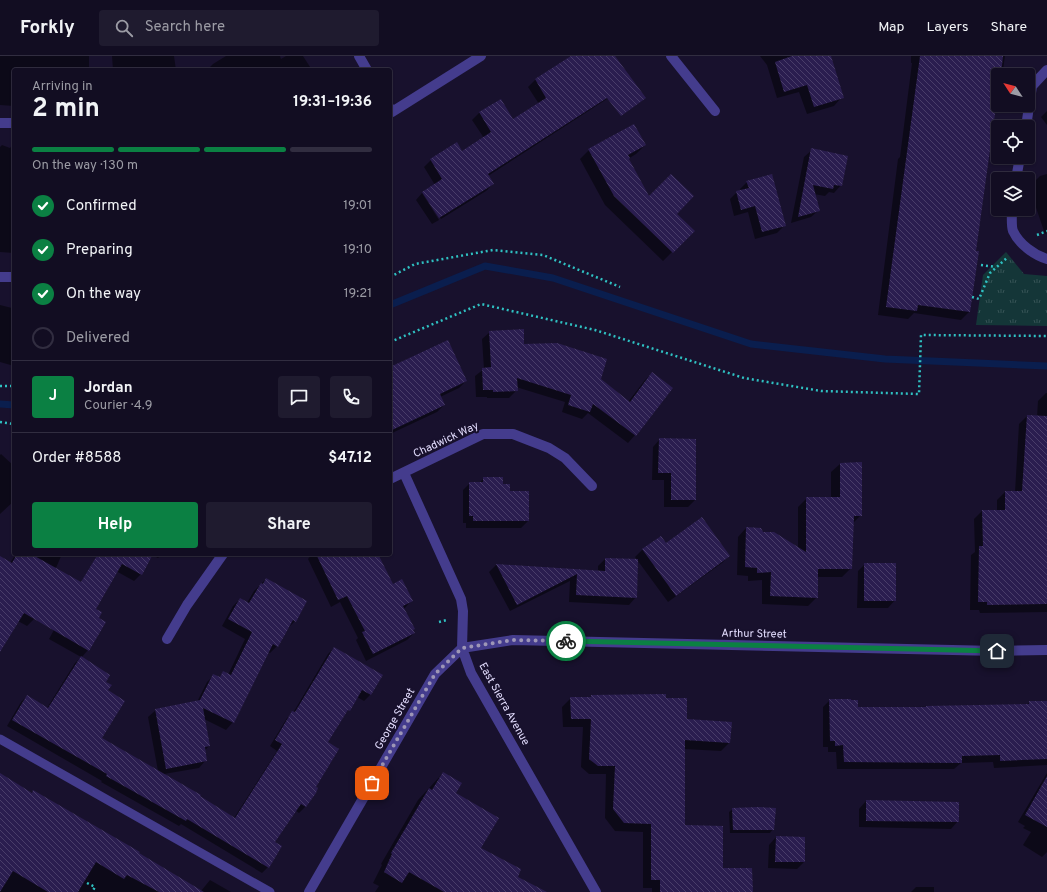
<!DOCTYPE html>
<html lang="en">
<head>
<meta charset="utf-8">
<style>
	:root { --surface:#120d22; --page:#1f1b2f; --text:#f1f3f6; --muted:#9c9ca5; --line:#312d40; --accent:#0b8043 }
	body { margin:0; font-family:Overpass,sans-serif; background:var(--page); color:var(--text); height:100vh; display:flex; flex-direction:column; font-size:15px; white-space:nowrap }
	* { box-sizing:border-box; margin:0 }
	p { font-size:13px; color:var(--muted) }
	.icon { flex:none; width:22px; height:22px; fill:none; stroke:currentColor; stroke-width:2; stroke-linecap:round; stroke-linejoin:round }
	.map { position:relative; flex:1; overflow:hidden }
	.sheet { position:absolute; left:12px; top:12px; width:380px; height:488px; display:flex; flex-direction:column; background:var(--surface); border-radius:4px; box-shadow:0 1px 3px #0004,0 0 0 1px var(--line) }
	.sheet>* { flex:none }
	.needle { width:26px; rotate:306deg }
	.tools { position:absolute; left:991px; top:12px; display:grid; gap:8px }
	.tools a { display:grid; place-items:center; width:44px; height:44px; border-radius:4px; background:var(--surface); box-shadow:0 1px 3px #0004,0 0 0 1px var(--line); font-size:20px }
	.pin { position:absolute; display:grid; place-items:center; width:34px; height:34px; color:#fff; margin:-17px; border-radius:8px; box-shadow:0 2px 6px #0006 }
	.courier { position:absolute; display:grid; place-items:center; width:40px; height:40px; margin:-20px; border:3px solid #0b8043; border-radius:50%; background:#fff; color:#222; box-shadow:0 1px 5px #0007 }
	.overview em { font-style:normal; font-weight:700 }
	.overview div { display:flex; flex-direction:column-reverse }
	.overview { display:flex; align-items:center; justify-content:space-between; height:68px; padding:0 20px }
	h1 { font-size:26px; font-weight:700; line-height:30px }
	.bar { display:grid; grid-template-columns:repeat(4,1fr); gap:6px 4px; align-content:center; height:48px; padding:0 20px }
	.bar i { height:5px; border-radius:3px; background:var(--line) }
	.bar .on { background:var(--accent) }
	.bar p { grid-column:span 4 }
	.line { display:flex; align-items:center; gap:10px; padding:0 20px; border-top:1px solid var(--line) }
	.line div { flex:1 }
	.round { display:grid; place-items:center; flex:none; width:42px; height:42px; border-radius:4px; background:var(--page) }
	ol { padding:0 20px; list-style:none }
	li { display:flex; align-items:center; gap:12px; height:44px }
	li p { margin-inline-start:auto }
	li .icon { padding:4px; border-radius:50%; background:var(--accent); color:#fff; stroke-width:4 }
	li:last-child { color:var(--muted) }
	li i { width:22px; height:22px; border:2px solid var(--line); border-radius:50% }
	.cta { display:flex; gap:8px; margin-top:auto; padding:8px 20px }
	.cta a { flex:1; height:46px; border-radius:4px; background:var(--accent); color:#fff; font-size:16px; font-weight:700; line-height:46px; text-align:center }
	.cta a+a { background:var(--page); color:var(--text) }
	header { display:flex; align-items:center; gap:24px; box-sizing:border-box; height:56px; padding:0 20px; background:var(--surface); border-bottom:1px solid var(--line) }
	header strong { font-size:19px }
	nav { display:flex; gap:22px; margin-inline-start:auto; font-size:14px }
	.search { width:280px; height:36px; background:var(--page); display:flex; align-items:center; gap:10px; box-sizing:border-box; padding:0 14px; border-radius:4px; color:var(--muted); font-size:15px }
	.map>svg:first-child { display:block }
	.park { fill:url(#park-tufts) }
	.shadow { fill:#0007 }
	.lines { fill:none; stroke-linecap:round; stroke-linejoin:round }
	.stream { stroke:#0a1e4e; stroke-width:7 }
	.building { fill:url(#building-back-hatch) }
	.path { stroke:#2fc1c2; stroke-width:2.5; stroke-dasharray:2 3; stroke-linecap:butt }
	.service { stroke:#443c8d; stroke-width:9 }
	.minor { stroke:#443c8d; stroke-width:10 }
	.done { stroke:#9d96b6; stroke-width:4; stroke-dasharray:0 7.2 }
	.route { stroke:#0b8043; stroke-width:5 }
	.labels { text-anchor:middle; dominant-baseline:central; stroke-width:4; stroke-linejoin:round; paint-order:stroke }
	.street-label { font-size:11px; fill:#e4deff; stroke:#18112d }
</style>
</head>
<body>
<header>
<strong>Forkly</strong>
<div class="search"><svg class="icon" aria-label="search" viewBox="0 0 24 24"><circle cx="10" cy="10" r="6"/><path d="M15 15l6 6"/></svg>Search here</div>
<nav><a>Map</a><a>Layers</a><a>Share</a></nav>
</header>
<div class="map">
<svg width="1047" height="836" viewBox="0 0 1047 836">
	<defs>
		<pattern id="park-tufts" width="24" height="20" patternUnits="userSpaceOnUse"><rect width="24" height="20" fill="#143638"/><path d="M3 7l-1-3M5 7V3M7 7l1-3M15 17l-1-3M17 17v-4M19 17l1-3" fill="none" stroke="#365356"/></pattern>
		<pattern id="building-back-hatch" width="6" height="6" patternUnits="userSpaceOnUse"><rect width="6" height="6" fill="#2a1d4f"/><path d="M-1 5l2 2M0 0l6 6M5-1l2 2" fill="none" stroke="#493d69"/></pattern>
	</defs>
	<rect width="100%" height="100%" fill="#18112d"/>
	<path class="park" d="M 1006,196 L 1024,218 L 1047,220 L 1047,270 L 976,269 L 983,219 Z"/>
	<path class="shadow" d="M 0,0 L 89,0 L 89,14 L 14,14 L 14,50 L 0,49 Z
		M 112,0 L 174,0 L 176,14 L 113,14 Z
		M 226,0 L 280,0 L 281,3 L 286,0 L 303,0 L 312,14 L 207,14 L 213,8 Z
		M 576,0 L 613,0 L 610,41 L 488,120 L 493,128 L 486,135 L 441,163 L 424,137 L 435,129 L 424,111 L 431,104 L 462,96 L 484,82 L 472,64 L 479,57 L 501,44 L 513,64 L 539,48 L 528,31 L 535,24 L 555,11 Z
		M 760,0 L 830,0 L 841,42 L 834,50 L 807,58 L 799,36 L 777,42 L 767,9 Z
		M 911,0 L 1005,0 L 1003,14 L 1000,19 L 998,19 L 998,29 L 975,196 L 969,256 L 961,264 L 914,257 L 908,263 L 878,259 L 898,103 L 900,101 L 912,7 L 911,7 Z
		M 1047,55 L 1047,69 L 1041,61 Z
		M 14,87 L 14,197 L 0,196 L 0,91 L 2,89 L 10,92 Z
		M 645,89 L 636,98 L 628,103 L 649,142 L 676,158 L 693,175 L 663,205 L 605,149 L 580,103 L 589,94 Z
		M 812,94 L 841,129 L 834,137 L 829,136 L 825,140 L 814,138 L 819,154 L 811,161 L 791,167 L 804,101 Z
		M 1047,118 L 1047,177 L 1045,178 L 1029,131 L 1040,120 Z
		M 747,126 L 785,169 L 777,177 L 755,183 L 748,156 L 734,160 L 730,143 L 737,136 L 741,135 L 740,133 Z
		M 422,137 L 439,164 L 432,168 L 416,144 Z
		M 0,249 L 12,252 L 14,250 L 14,310 L 0,306 Z
		M 490,276 L 523,289 L 599,324 L 628,346 L 645,324 L 652,317 L 671,332 L 635,379 L 628,387 L 588,357 L 582,363 L 562,356 L 565,346 L 516,331 L 517,334 L 509,342 L 487,342 L 487,341 L 476,341 L 475,320 L 484,313 L 482,283 Z
		M 390,312 L 466,325 L 459,332 L 440,341 L 444,349 L 437,356 L 390,378 Z
		M 1046,337 L 1047,337 L 1047,556 L 980,557 L 979,554 L 970,554 L 971,499 L 975,496 L 974,463 L 982,455 L 997,455 L 997,444 L 1005,436 L 1015,436 L 1019,368 L 1027,360 L 1037,361 L 1038,345 Z
		M 660,383 L 695,384 L 695,444 L 688,451 L 664,451 L 664,424 L 652,424 L 653,391 Z
		M 1,398 L 14,410 L 14,445 L 0,458 L 0,399 Z
		M 840,408 L 861,459 L 852,468 L 851,512 L 842,521 L 817,521 L 817,541 L 808,550 L 762,548 L 762,524 L 748,525 L 748,520 L 737,519 L 738,481 L 746,472 L 763,477 L 798,492 L 798,451 L 807,442 L 831,442 L 831,416 Z
		M 484,422 L 502,429 L 528,465 L 521,472 L 466,472 L 466,467 L 463,467 L 463,434 L 470,427 L 479,427 Z
		M 660,481 L 666,489 L 729,500 L 722,507 L 668,546 L 635,501 L 642,494 Z
		M 16,498 L 62,498 L 34,563 L 27,570 L 18,565 L 0,593 L 0,507 L 10,507 Z
		M 99,498 L 162,498 L 158,502 L 152,499 L 141,518 L 134,525 L 116,515 L 95,553 L 88,594 L 81,602 L 105,626 L 107,635 L 100,682 L 158,715 L 148,661 L 156,654 L 197,646 L 207,626 L 214,619 L 219,622 L 224,617 L 228,619 L 245,583 L 222,570 L 233,550 L 240,543 L 247,547 L 254,535 L 266,523 L 295,565 L 288,572 L 277,590 L 270,597 L 268,596 L 233,666 L 226,674 L 204,663 L 209,690 L 204,695 L 206,704 L 199,712 L 164,718 L 234,762 L 277,695 L 270,690 L 287,662 L 293,657 L 328,598 L 334,592 L 381,619 L 370,639 L 364,645 L 357,641 L 326,686 L 315,731 L 315,736 L 305,751 L 299,757 L 295,754 L 274,786 L 268,811 L 262,817 L 181,768 L 179,770 L 101,726 L 102,725 L 7,670 L 21,646 L 27,640 L 47,652 L 75,607 L 81,601 L 49,583 L 78,530 L 85,524 Z
		M 312,498 L 366,498 L 392,529 L 411,545 L 404,553 L 414,577 L 407,584 L 366,605 L 356,584 L 358,582 L 340,546 L 331,551 L 308,503 Z
		M 605,503 L 636,541 L 629,549 L 569,546 L 570,525 L 510,555 L 489,516 L 496,509 L 598,515 L 598,510 Z
		M 865,508 L 895,544 L 888,552 L 857,552 L 858,515 Z
		M 592,640 L 665,643 L 686,664 L 729,687 L 721,695 L 684,693 L 684,770 L 722,813 L 752,836 L 652,836 L 652,832 L 643,832 L 643,776 L 615,775 L 605,762 L 606,718 L 589,718 L 581,711 L 583,671 L 563,671 L 562,651 L 571,642 L 589,642 Z
		M 830,644 L 857,652 L 1026,649 L 1030,646 L 1047,646 L 1047,709 L 994,712 L 993,706 L 961,707 L 954,713 L 837,713 L 836,696 L 828,696 L 828,691 L 823,691 L 823,651 Z
		M 443,717 L 454,737 L 480,793 L 516,821 L 525,836 L 375,836 L 379,830 L 373,827 L 382,809 L 381,808 L 418,744 Z
		M 1047,717 L 1047,796 L 1042,801 L 1023,789 L 1031,776 L 1023,772 L 1025,770 L 1018,766 Z
		M 0,718 L 31,737 L 33,735 L 201,835 L 210,824 L 231,836 L 0,836 Z
		M 866,745 L 958,765 L 951,773 L 859,771 L 859,753 Z
		M 733,753 L 773,773 L 770,777 L 730,777 L 729,756 Z
		M 776,781 L 804,782 L 804,806 L 797,813 L 768,812 L 769,789 Z
		M 916,831 L 934,831 L 934,836 L 911,836 Z"/>
	<g class="lines">
		<path class="stream" d="M 390,249 L 485,210 L 553,222 L 751,288 L 885,303 L 1047,310
			M 0,348 L 14,349"/>
	</g>
	<path class="building" d="M 571,0 L 615,0 L 646,42 L 621,60 L 607,42 L 488,118 L 494,128 L 439,162 L 422,136 L 442,123 L 430,103 L 457,86 L 462,95 L 491,76 L 479,56 L 501,43 L 513,63 L 546,42 L 535,23 Z
		M 792,0 L 831,0 L 844,42 L 814,51 L 807,29 L 784,36 L 775,6 Z
		M 920,0 L 1003,0 L 1001,19 L 998,19 L 998,36 L 976,195 L 979,195 L 970,256 L 918,249 L 917,255 L 886,251 Z
		M 634,68 L 646,89 L 628,99 L 630,102 L 629,103 L 649,140 L 671,118 L 694,140 L 677,158 L 695,175 L 673,197 L 614,140 L 588,93 Z
		M 811,92 L 848,100 L 842,130 L 834,129 L 833,133 L 813,129 L 820,155 L 798,161 Z
		M 772,118 L 786,170 L 762,176 L 755,150 L 741,154 L 736,135 L 749,132 L 746,125 Z
		M 524,273 L 524,288 L 557,287 L 607,303 L 601,323 L 630,346 L 652,316 L 673,332 L 636,380 L 593,348 L 590,356 L 568,349 L 571,339 L 517,322 L 518,335 L 493,336 L 493,334 L 483,334 L 482,312 L 491,311 L 489,275 Z
		M 448,284 L 467,325 L 440,338 L 445,349 L 390,375 L 390,311 Z
		M 1027,359 L 1047,360 L 1047,548 L 987,549 L 987,546 L 978,546 L 979,490 L 983,490 L 982,454 L 1005,454 L 1005,435 L 1022,435 Z
		M 659,382 L 696,383 L 696,444 L 671,444 L 671,417 L 658,417 Z
		M 862,406 L 862,460 L 854,460 L 852,513 L 818,513 L 818,542 L 770,540 L 771,516 L 757,517 L 757,512 L 745,511 L 746,471 L 761,472 L 763,476 L 774,476 L 806,496 L 806,441 L 840,441 L 840,407 Z
		M 483,421 L 503,421 L 503,428 L 510,428 L 510,435 L 529,435 L 529,465 L 473,465 L 473,460 L 469,460 L 469,426 L 483,426 Z
		M 702,461 L 730,500 L 676,540 L 642,493 L 661,480 L 666,487 Z
		M 17,498 L 31,498 L 81,526 L 98,498 L 153,498 L 142,519 L 122,508 L 96,553 L 102,556 L 99,562 L 106,566 L 89,595 L 24,557 L 0,596 L 0,500 L 12,507 Z
		M 316,498 L 378,498 L 393,528 L 402,523 L 413,545 L 403,550 L 415,573 L 413,574 L 415,577 L 373,598 L 362,576 L 365,575 L 347,540 L 338,544 Z
		M 605,502 L 638,503 L 637,542 L 576,539 L 577,518 L 517,549 L 496,508 L 605,515 Z
		M 864,507 L 896,507 L 896,545 L 864,545 Z
		M 266,522 L 307,545 L 296,566 L 293,564 L 278,591 L 273,588 L 234,667 L 203,652 L 210,690 L 205,691 L 207,705 L 166,713 L 155,653 L 200,644 L 213,618 L 220,621 L 223,615 L 231,619 L 252,576 L 228,563 L 240,542 L 249,547 L 261,527 L 263,528 Z
		M 334,591 L 383,619 L 371,639 L 362,634 L 350,655 L 348,654 L 328,686 L 339,693 L 316,731 L 318,732 L 316,737 L 306,751 L 301,748 L 275,786 L 282,790 L 269,812 L 187,763 L 186,765 L 106,720 L 107,718 L 12,664 L 27,639 L 48,652 L 81,600 L 110,619 L 106,626 L 112,629 L 108,634 L 125,645 L 102,682 L 201,739 L 200,740 L 235,762 L 282,688 L 275,684 L 292,655 L 295,656 Z
		M 666,638 L 666,642 L 687,642 L 687,663 L 732,666 L 730,687 L 685,684 L 685,769 L 723,770 L 723,812 L 752,812 L 753,836 L 660,836 L 660,824 L 651,824 L 651,768 L 624,767 L 613,753 L 615,710 L 598,710 L 589,703 L 591,663 L 571,663 L 570,641 L 591,641 L 591,639 Z
		M 829,643 L 851,643 L 851,644 L 858,644 L 858,651 L 926,651 L 926,650 L 1029,648 L 1029,645 L 1047,645 L 1047,703 L 1000,705 L 1000,699 L 962,700 L 962,707 L 844,706 L 843,689 L 835,690 L 835,685 L 830,685 Z
		M 443,716 L 462,727 L 456,737 L 499,762 L 481,792 L 521,813 L 518,821 L 547,836 L 444,836 L 409,816 L 402,827 L 384,816 L 392,798 L 391,797 L 429,732 L 432,734 Z
		M 0,717 L 32,737 L 33,734 L 140,796 L 139,797 L 204,836 L 159,836 L 127,819 L 124,823 L 96,806 L 78,836 L 48,836 L 13,815 L 0,836 Z
		M 1047,720 L 1047,771 L 1025,759 Z
		M 866,744 L 959,746 L 959,766 L 866,765 Z
		M 759,751 L 776,752 L 774,774 L 733,774 L 732,752 Z
		M 776,780 L 805,781 L 805,806 L 775,806 Z"/>
	<g class="lines">
		<path class="path" d="M 1037,179 L 1047,175
			M 981,209 L 996,211
			M 390,221 L 415,208 L 493,194 L 543,199 L 620,231
			M 972,241 L 979,243 L 990,217 L 1008,201
			M 390,286 L 481,248 L 595,274 L 744,322 L 821,335 L 919,338 L 921,279 L 1047,280
			M 0,330 L 14,330
			M 0,366 L 14,368
			M 439,566 L 447,564
			M 87,827 L 95,831 L 92,836"/>
		<path class="service" d="M 0,683 L 270,836"/>
		<path class="minor" d="M 359,0 L 367,14
			M 671,0 L 715,55
			M 390,52 L 392,56 L 481,0
			M 0,67 L 14,67
			M 1026,71 L 1032,30 L 1047,14
			M 1016,123 L 1020,101
			M 1012,153 C 1012,159 1011,170 1013,175 C 1019,188 1034,199 1047,203
			M 0,221 L 14,221
			M 404,417 L 461,543 L 463,555 L 462,592 L 471,617 L 596,836
			M 390,423 L 483,378 L 513,378 L 549,392 L 565,402 L 592,430
			M 167,583 L 187,549 L 223,498
			M 309,836 L 435,618 L 462,592 L 513,584 L 997,595 L 1047,594"/>
	</g>
	<g class="lines">
		<path class="done" d="M 372,727 L 435,618 L 462,592 L 513,584 L 566,585"/>
		<path class="route" d="M 566,585 L 997,595"/>
	</g>
	<g class="labels">
		<g class="street-label">
			<text transform="translate(446 384) rotate(-25)">Chadwick Way</text>
			<text transform="translate(754 578) rotate(1)">Arthur Street</text>
			<text transform="translate(504 648) rotate(61)">East Sierra Avenue</text>
			<text transform="translate(395 663) rotate(-60)">George Street</text>
		</g>
	</g>
</svg>
<div class="tools">
<a><svg class="needle" viewBox="-14 -14 28 28"><path d="M0-13l5 13h-10z" fill="#e53935"/><path d="M0 13l5-13h-10z" fill="#9c9ca5"/></svg></a>
<a><svg class="icon" aria-label="locate" viewBox="0 0 24 24"><circle cx="12" cy="12" r="6"/><path d="M12 2v4M12 18v4M2 12h4M18 12h4"/></svg></a>
<a><svg class="icon" aria-label="layers" viewBox="0 0 24 24"><path d="M12 4l9 5-9 5-9-5zM3 14l9 5 9-5"/></svg></a>
</div>
<div class="pin" style="left:372px;top:727px;background:#ea580c"><svg class="icon" aria-label="bag" viewBox="0 0 24 24"><path d="M5 8h14l-1 12H6zM9 8a3 3 0 0 1 6 0"/></svg></div>
<div class="pin" style="left:997px;top:595px;background:#1f2937"><svg class="icon" aria-label="home" viewBox="0 0 24 24"><path d="M3 11l9-7 9 7M6 9v11h12V9"/></svg></div>
<div class="courier" style="left:566px;top:585px"><svg class="icon" aria-label="bike" viewBox="0 0 24 24"><circle cx="6" cy="16" r="4"/><circle cx="18" cy="16" r="4"/><path d="M6 16l4-8h5l3 8M10 8l3 8H6M13 5h3"/></svg></div>
<section class="sheet">
<div class="overview"><div><h1>2 min</h1><p>Arriving in</p></div><em>19:31–19:36</em></div>
<div class="bar"><i class="on"></i><i class="on"></i><i class="on"></i><i></i><p>On the way · 130 m</p></div>
<ol>
<li><svg class="icon" aria-label="check" viewBox="0 0 24 24"><path d="M5 12l5 5 9-10"/></svg>Confirmed<p>19:01</p></li>
<li><svg class="icon" aria-label="check" viewBox="0 0 24 24"><path d="M5 12l5 5 9-10"/></svg>Preparing<p>19:10</p></li>
<li><svg class="icon" aria-label="check" viewBox="0 0 24 24"><path d="M5 12l5 5 9-10"/></svg>On the way<p>19:21</p></li>
<li><i></i>Delivered</li>
</ol>
<div class="line" style="height:72px"><b class="round" style="background:var(--accent);color:#fff">J</b><div><b>Jordan</b><p>Courier · 4.9</p></div><a class="round"><svg class="icon" aria-label="chat" viewBox="0 0 24 24"><path d="M4 5h16v11H9l-5 4z"/></svg></a><a class="round"><svg class="icon" aria-label="phone" viewBox="0 0 24 24"><path d="M5 4h4l2 5-3 2q2 4 5 5l2-3 5 2v4C11 20 4 13 5 4z"/></svg></a></div>
<div class="line" style="height:52px"><div>Order #8588</div><b>$47.12</b></div>
<div class="cta"><a>Help</a><a>Share</a></div>
</section>
</div>
</body>
</html>
